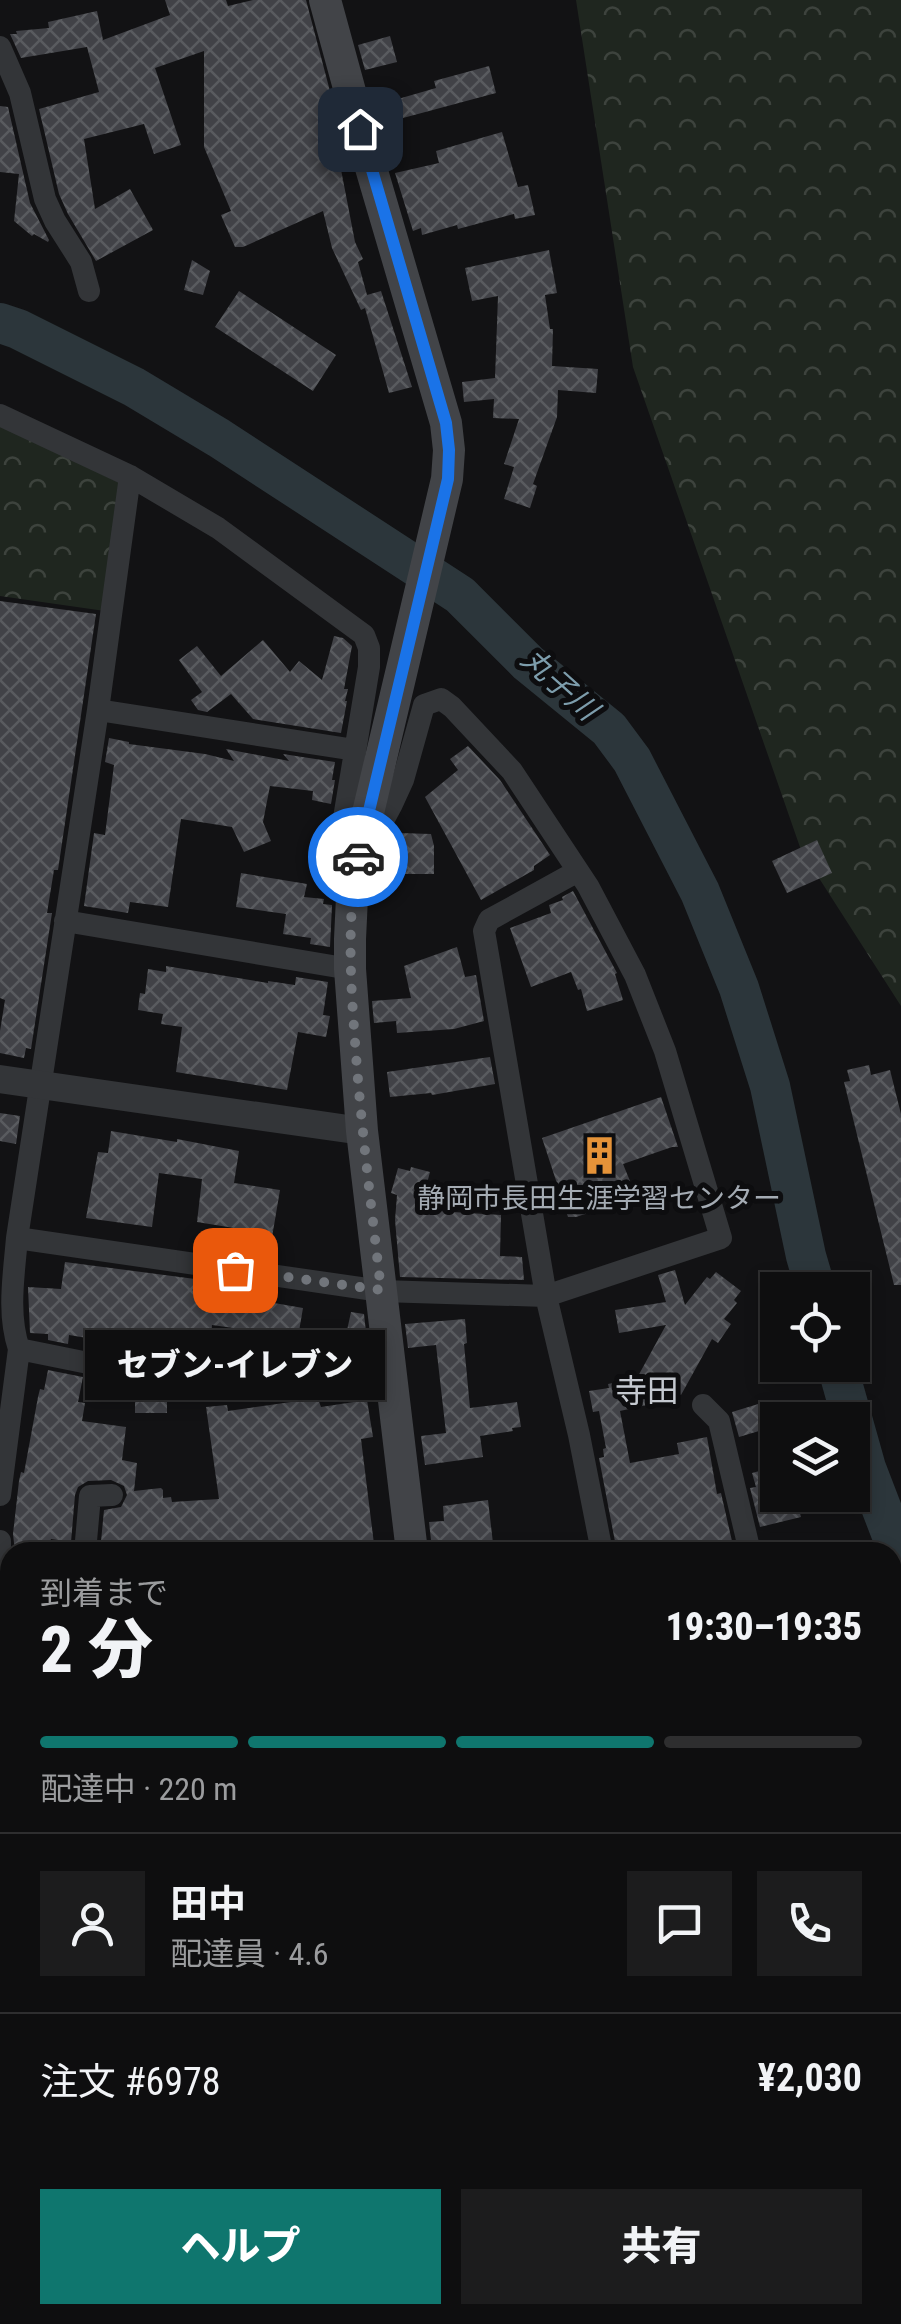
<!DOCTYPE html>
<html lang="ja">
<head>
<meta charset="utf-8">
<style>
	:root { --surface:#0e0e0f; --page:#1c1c1d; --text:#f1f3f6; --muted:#9b9c9e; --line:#2e2e2f; --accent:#0f766e }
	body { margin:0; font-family:"Roboto Condensed","Noto Sans JP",sans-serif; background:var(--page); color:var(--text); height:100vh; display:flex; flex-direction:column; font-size:38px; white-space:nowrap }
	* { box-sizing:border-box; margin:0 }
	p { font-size:32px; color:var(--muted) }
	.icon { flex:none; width:55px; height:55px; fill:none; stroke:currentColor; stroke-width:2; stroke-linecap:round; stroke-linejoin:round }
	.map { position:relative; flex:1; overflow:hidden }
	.side { position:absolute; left:0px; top:1542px; width:902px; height:782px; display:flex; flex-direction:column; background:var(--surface); border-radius:30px 30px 0 0; box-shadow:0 5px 15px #0003,0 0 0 2px var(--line) }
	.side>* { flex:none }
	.buttons { position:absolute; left:760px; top:1272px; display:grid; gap:20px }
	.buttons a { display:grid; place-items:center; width:110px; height:110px; border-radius:0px; background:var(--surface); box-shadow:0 5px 15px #0003,0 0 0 2px var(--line); font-size:50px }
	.pin { position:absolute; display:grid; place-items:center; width:85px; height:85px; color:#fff; margin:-42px; border-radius:20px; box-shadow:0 5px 15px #0006 }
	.courier { position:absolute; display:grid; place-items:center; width:100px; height:100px; margin:-50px; border:8px solid #1a73e8; border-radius:50%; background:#fff; color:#222; box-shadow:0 2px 12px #0007 }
	.bubble { position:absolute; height:70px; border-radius:0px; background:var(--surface); box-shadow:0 5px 15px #0003,0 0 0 2px var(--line); font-size:32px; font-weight:800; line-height:70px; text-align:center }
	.head em { font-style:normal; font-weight:800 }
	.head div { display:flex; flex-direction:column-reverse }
	.head { display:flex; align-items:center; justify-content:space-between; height:170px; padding:0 40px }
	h1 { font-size:65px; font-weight:800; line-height:75px }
	.bar { display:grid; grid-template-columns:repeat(4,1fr); gap:15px 10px; align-content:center; height:120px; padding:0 40px }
	.bar i { height:12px; border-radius:8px; background:var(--line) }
	.bar .active { background:var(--accent) }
	.bar p { grid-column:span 4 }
	.line { display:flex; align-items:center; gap:25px; padding:0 40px; border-top:2px solid var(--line) }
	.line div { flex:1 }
	.round { display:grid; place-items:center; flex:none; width:105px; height:105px; border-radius:0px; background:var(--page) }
	.primary-button { display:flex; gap:20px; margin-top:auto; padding:20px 40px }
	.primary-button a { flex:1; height:115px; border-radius:0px; background:var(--accent); color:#fff; font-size:40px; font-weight:800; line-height:115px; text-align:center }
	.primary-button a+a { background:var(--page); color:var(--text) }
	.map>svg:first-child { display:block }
	.forest { fill:url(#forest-crowns) }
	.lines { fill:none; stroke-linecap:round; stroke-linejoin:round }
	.river { stroke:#2c363b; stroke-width:40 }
	.building { fill:url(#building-cross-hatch) }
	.minor { stroke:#333538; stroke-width:22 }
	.tertiary { stroke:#333538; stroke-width:28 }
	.secondary { stroke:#424448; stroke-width:32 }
	.done { stroke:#71757b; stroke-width:10; stroke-dasharray:0 18 }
	.route { stroke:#1a73e8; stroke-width:12 }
	.labels { text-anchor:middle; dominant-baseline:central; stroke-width:10; stroke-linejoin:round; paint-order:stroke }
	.poi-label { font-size:28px; fill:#a4abb3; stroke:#0d0d0f }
	.water-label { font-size:30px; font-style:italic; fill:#7d9dac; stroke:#0d0d0f }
	.quarter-label { font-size:32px; fill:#c5c9d0; stroke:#0d0d0f }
</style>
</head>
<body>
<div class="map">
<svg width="901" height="2324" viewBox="0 0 901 2324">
	<defs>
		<pattern id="forest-crowns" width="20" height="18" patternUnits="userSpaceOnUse" patternTransform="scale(2.5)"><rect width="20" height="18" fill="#1f261f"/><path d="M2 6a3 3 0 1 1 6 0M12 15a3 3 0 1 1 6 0" fill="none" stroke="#3d433d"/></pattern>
		<pattern id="building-cross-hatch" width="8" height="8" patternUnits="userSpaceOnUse" patternTransform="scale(2.5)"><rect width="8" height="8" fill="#414247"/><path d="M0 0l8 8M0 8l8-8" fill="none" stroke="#595b5f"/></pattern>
	</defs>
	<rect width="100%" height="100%" fill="#121214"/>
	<path class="forest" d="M 576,0 L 901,0 L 901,1006 L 801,850 L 633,367 Z
		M 0,425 L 124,485 L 105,611 L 0,596 Z"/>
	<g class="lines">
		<path class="river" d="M 0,323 L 18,329 L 134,387 L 219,438 L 460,595 L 528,663 L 609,729 L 632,760 L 700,892 L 739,988 L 770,1086 L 806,1256 L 816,1290
			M 837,1365 L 866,1468 L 901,1559
			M 892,1602 L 901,1642
			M 892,2163 L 901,2144
			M 765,2324 L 768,2315"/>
	</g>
	<path class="building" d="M 165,0 L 226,0 L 228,6 L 253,0 L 306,0 L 346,152 L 338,154 L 355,242 L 363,259 L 358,262 L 367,295 L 381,291 L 412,387 L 389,393 L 365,308 L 361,310 L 332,248 L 323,211 L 243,247 L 235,247 L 221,215 L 231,211 L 204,147 L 204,51 L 155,68 L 181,145 L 154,154 L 144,124 L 84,139 L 95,209 L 130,189 L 153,230 L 96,261 L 68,214 L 59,194 L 39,109 L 99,92 L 87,47 L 21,58 L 10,34 L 17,34 L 16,31 L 49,28 L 48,22 L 97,11 L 103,40 L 170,15 Z
		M 390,36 L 397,62 L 365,70 L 358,45 Z
		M 489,66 L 496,93 L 403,118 L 398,99 L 436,88 L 434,81 Z
		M 0,106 L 8,107 L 30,203 L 49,240 L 48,242 L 34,234 L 32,236 L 14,221 L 19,174 L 0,172 Z
		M 502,132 L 518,187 L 528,185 L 535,215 L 515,219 L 514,214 L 458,229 L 457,225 L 422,235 L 421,228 L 413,231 L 395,173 L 439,163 L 436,151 Z
		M 549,250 L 557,293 L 545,295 L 550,329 L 553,329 L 552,366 L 598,369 L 596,393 L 558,390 L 557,417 L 533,484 L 537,486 L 530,508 L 504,499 L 514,467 L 504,464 L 519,419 L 493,418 L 494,399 L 464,402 L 462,382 L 495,378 L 498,296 L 472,301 L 465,268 Z
		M 192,260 L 210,271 L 203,295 L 184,290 Z
		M 239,291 L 336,355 L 313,391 L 215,327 Z
		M 0,601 L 96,614 L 58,870 L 54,870 L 47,913 L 52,913 L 31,1049 L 26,1048 L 24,1058 L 0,1053 L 0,1031 L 5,1000 L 0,998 Z
		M 334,636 L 343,638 L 352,646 L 344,689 L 348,689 L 345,701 L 347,701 L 341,733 L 253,719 L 231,694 L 207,712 L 198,710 L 191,700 L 202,692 L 179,660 L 197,646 L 221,676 L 263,640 L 290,672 L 299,661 L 322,680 Z
		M 109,738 L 129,742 L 129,744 L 205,754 L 234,761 L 226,749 L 289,761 L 283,754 L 335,762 L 332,780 L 335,780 L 331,804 L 312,800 L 313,791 L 270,786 L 263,822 L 271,841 L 244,852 L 232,827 L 181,819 L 168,907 L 130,902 L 128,913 L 84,906 L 94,833 L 105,835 L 114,765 L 105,762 Z
		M 468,746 L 500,780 L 550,855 L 534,866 L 534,870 L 481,900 L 425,797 L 458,770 L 450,759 Z
		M 400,833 L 431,834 L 434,846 L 434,874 L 400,874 Z
		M 817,840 L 832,873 L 787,893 L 772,861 Z
		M 241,873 L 307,884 L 304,897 L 324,899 L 323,904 L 332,905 L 330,947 L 310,944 L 311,938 L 283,934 L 286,914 L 236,907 Z
		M 573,891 L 617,973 L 615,974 L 623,1000 L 587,1011 L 581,989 L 578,990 L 571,972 L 531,987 L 510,928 L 551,913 L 549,905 L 563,900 L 562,897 Z
		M 457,947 L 465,977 L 476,975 L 484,1021 L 454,1029 L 397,1033 L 396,1021 L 374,1023 L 372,1001 L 411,998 L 404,966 Z
		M 166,966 L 268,983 L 268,981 L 295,985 L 296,977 L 328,982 L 323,1015 L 330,1016 L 326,1037 L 298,1032 L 287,1090 L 176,1072 L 182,1027 L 161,1024 L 163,1014 L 138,1010 L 140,993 L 145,994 L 148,969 L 166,972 Z
		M 490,1057 L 495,1084 L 432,1095 L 431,1093 L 390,1097 L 387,1072 Z
		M 869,1065 L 871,1075 L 890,1070 L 901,1114 L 901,1285 L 894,1285 L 844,1082 L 850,1081 L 847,1070 Z
		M 661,1097 L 678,1147 L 672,1147 L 623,1164 L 630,1181 L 606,1189 L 612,1205 L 576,1217 L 568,1217 L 542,1138 Z
		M 0,1113 L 20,1116 L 16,1144 L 0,1141 Z
		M 111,1131 L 177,1142 L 177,1139 L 239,1151 L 234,1183 L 280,1190 L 269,1255 L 230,1248 L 234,1228 L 197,1222 L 202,1179 L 159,1173 L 152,1227 L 86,1218 L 98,1152 L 108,1153 Z
		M 411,1167 L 430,1172 L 420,1210 L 501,1215 L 500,1256 L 522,1257 L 524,1280 L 400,1277 L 395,1220 L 397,1195 L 391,1193 L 398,1168 L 410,1171 Z
		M 65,1262 L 218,1282 L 216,1289 L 224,1290 L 223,1294 L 303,1308 L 297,1343 L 274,1345 L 275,1334 L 212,1325 L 208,1350 L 198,1351 L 166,1346 L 166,1351 L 69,1335 L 68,1344 L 48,1340 L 48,1334 L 30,1333 L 28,1287 L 61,1289 Z
		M 675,1270 L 685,1305 L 707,1277 L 710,1279 L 716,1272 L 741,1291 L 734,1300 L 737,1303 L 724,1319 L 731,1324 L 718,1343 L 712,1339 L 681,1395 L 651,1378 L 656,1403 L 620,1411 L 630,1463 L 679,1454 L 677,1443 L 707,1437 L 717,1494 L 721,1493 L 732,1541 L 721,1543 L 722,1552 L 617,1552 L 599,1458 L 604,1457 L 603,1449 L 606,1448 L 599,1411 L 593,1412 L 589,1391 L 609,1388 L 608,1384 L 637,1378 L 666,1325 L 619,1333 L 615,1310 L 666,1302 L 658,1275 Z
		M 351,1312 L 364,1314 L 366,1332 L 346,1335 Z
		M 465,1319 L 467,1343 L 464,1344 L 470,1408 L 517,1402 L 521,1427 L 512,1428 L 513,1431 L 480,1436 L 483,1457 L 425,1465 L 421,1436 L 446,1433 L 436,1345 L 408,1348 L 405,1324 Z
		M 48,1370 L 83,1377 L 78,1402 L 85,1403 L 82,1421 L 126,1427 L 122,1460 L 137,1463 L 134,1491 L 161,1488 L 163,1490 L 163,1498 L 171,1497 L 172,1502 L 219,1499 L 206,1407 L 227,1405 L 228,1411 L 291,1402 L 283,1375 L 308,1371 L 321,1407 L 367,1400 L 373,1437 L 361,1439 L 375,1552 L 100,1552 L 104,1510 L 121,1507 L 127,1495 L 124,1486 L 111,1480 L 88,1481 L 78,1487 L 75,1495 L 71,1542 L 51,1539 L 50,1542 L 38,1541 L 37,1552 L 15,1552 L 13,1534 L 19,1481 L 21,1472 L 24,1473 L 38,1397 L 40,1389 L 44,1390 Z
		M 135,1382 L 167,1383 L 167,1413 L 135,1413 Z
		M 765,1402 L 772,1427 L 739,1437 L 732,1412 Z
		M 778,1466 L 778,1495 L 795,1495 L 801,1517 L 760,1527 L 750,1488 L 756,1487 L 752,1473 Z
		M 488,1500 L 494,1552 L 439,1552 L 439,1549 L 432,1549 L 429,1522 L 444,1521 L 443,1506 Z"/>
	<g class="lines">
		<path class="minor" d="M 0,47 L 20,93 L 45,199 L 55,221 L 81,262 L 89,291
			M 0,415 L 130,476 L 218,528 L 364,635 L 369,648 L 369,667 L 343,824 L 342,854 L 348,865 L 356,871 L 392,804 L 403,780 L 424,705 L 441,699 L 452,707 L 512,771 L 588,886 L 635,975 L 665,1051 L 721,1238 L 546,1296 L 381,1291 L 17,1238 L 98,710 L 130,476
			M 98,710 L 355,750
			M 578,871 L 489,920 L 484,931 L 546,1296 L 579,1435 L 602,1552
			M 65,921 L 350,969
			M 17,1238 C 14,1274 7,1314 19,1349
			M 703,1405 L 719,1421 L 750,1552
			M 0,1495 L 19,1349 L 98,1365 L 159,1369 L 290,1359 L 387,1344
			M 0,1541 L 0,1556
			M 85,1552 L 90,1496 L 112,1495
			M 0,1887 L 10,1889
			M 892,1992 L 901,1989
			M 0,2013 L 10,1973
			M 0,2202 L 10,2204
			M 401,2315 L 427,2324
			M 588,2324 L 590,2315"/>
		<path class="tertiary" d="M 0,1079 L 362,1131"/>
		<path class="secondary" d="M 325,0 L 369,161 L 446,423 L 449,450 L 447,479 L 363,834 L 352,897 L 350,939 L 350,969 L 362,1131 L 412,1552
			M 280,2324 L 284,2315"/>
	</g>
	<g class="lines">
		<path class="done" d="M 235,1270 L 381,1290 C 372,1212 362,1134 356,1055 C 351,989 346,923 358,857"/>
		<path class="route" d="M 358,857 L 448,479 L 449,450 L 446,423 L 360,129"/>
	</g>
	<defs>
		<symbol id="building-bare" viewBox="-9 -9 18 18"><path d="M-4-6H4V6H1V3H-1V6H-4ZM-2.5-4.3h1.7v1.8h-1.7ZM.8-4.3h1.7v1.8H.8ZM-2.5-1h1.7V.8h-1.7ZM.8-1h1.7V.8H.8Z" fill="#e59339" stroke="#0d0d0f" stroke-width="2.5" paint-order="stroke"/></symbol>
	</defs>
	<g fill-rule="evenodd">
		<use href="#building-bare" x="572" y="1128" width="55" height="55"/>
	</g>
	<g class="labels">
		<g class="poi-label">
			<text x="599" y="1198">静岡市長田生涯学習センター</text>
		</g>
		<g class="water-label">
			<text transform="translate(560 684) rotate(42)">丸子川</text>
		</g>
		<g class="quarter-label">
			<text x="647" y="1391">寺田</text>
		</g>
	</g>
</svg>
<div class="buttons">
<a><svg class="icon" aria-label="locate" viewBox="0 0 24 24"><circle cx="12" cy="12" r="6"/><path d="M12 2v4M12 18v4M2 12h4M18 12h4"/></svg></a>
<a><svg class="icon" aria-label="layers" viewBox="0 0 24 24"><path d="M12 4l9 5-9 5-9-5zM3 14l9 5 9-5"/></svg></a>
</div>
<div class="pin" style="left:235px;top:1270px;background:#ea580c"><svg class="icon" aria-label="bag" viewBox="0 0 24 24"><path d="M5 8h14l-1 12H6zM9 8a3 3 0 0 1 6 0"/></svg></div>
<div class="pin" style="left:360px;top:129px;background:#1f2937"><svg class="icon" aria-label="home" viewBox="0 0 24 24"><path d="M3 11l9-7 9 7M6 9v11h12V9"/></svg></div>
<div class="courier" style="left:358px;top:857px"><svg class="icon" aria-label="car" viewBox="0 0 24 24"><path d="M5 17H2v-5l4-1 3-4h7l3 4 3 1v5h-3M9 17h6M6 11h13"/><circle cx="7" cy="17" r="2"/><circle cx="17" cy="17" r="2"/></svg></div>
<div class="bubble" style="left:85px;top:1330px;width:300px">セブン-イレブン</div>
<section class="side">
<div class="head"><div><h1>2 分</h1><p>到着まで</p></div><em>19:30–19:35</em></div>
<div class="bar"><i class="active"></i><i class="active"></i><i class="active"></i><i></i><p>配達中 · 220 m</p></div>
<div class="line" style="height:180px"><a class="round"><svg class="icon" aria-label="person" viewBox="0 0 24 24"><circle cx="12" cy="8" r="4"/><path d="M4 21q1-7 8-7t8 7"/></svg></a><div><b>田中</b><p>配達員 · 4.6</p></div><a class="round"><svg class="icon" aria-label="chat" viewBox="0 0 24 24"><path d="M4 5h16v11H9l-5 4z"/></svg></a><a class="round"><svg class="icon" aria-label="phone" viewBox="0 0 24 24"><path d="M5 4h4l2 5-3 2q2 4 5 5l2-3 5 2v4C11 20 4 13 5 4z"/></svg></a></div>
<div class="line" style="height:130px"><div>注文 #6978</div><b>¥2,030</b></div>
<div class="primary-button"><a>ヘルプ</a><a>共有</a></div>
</section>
</div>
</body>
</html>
